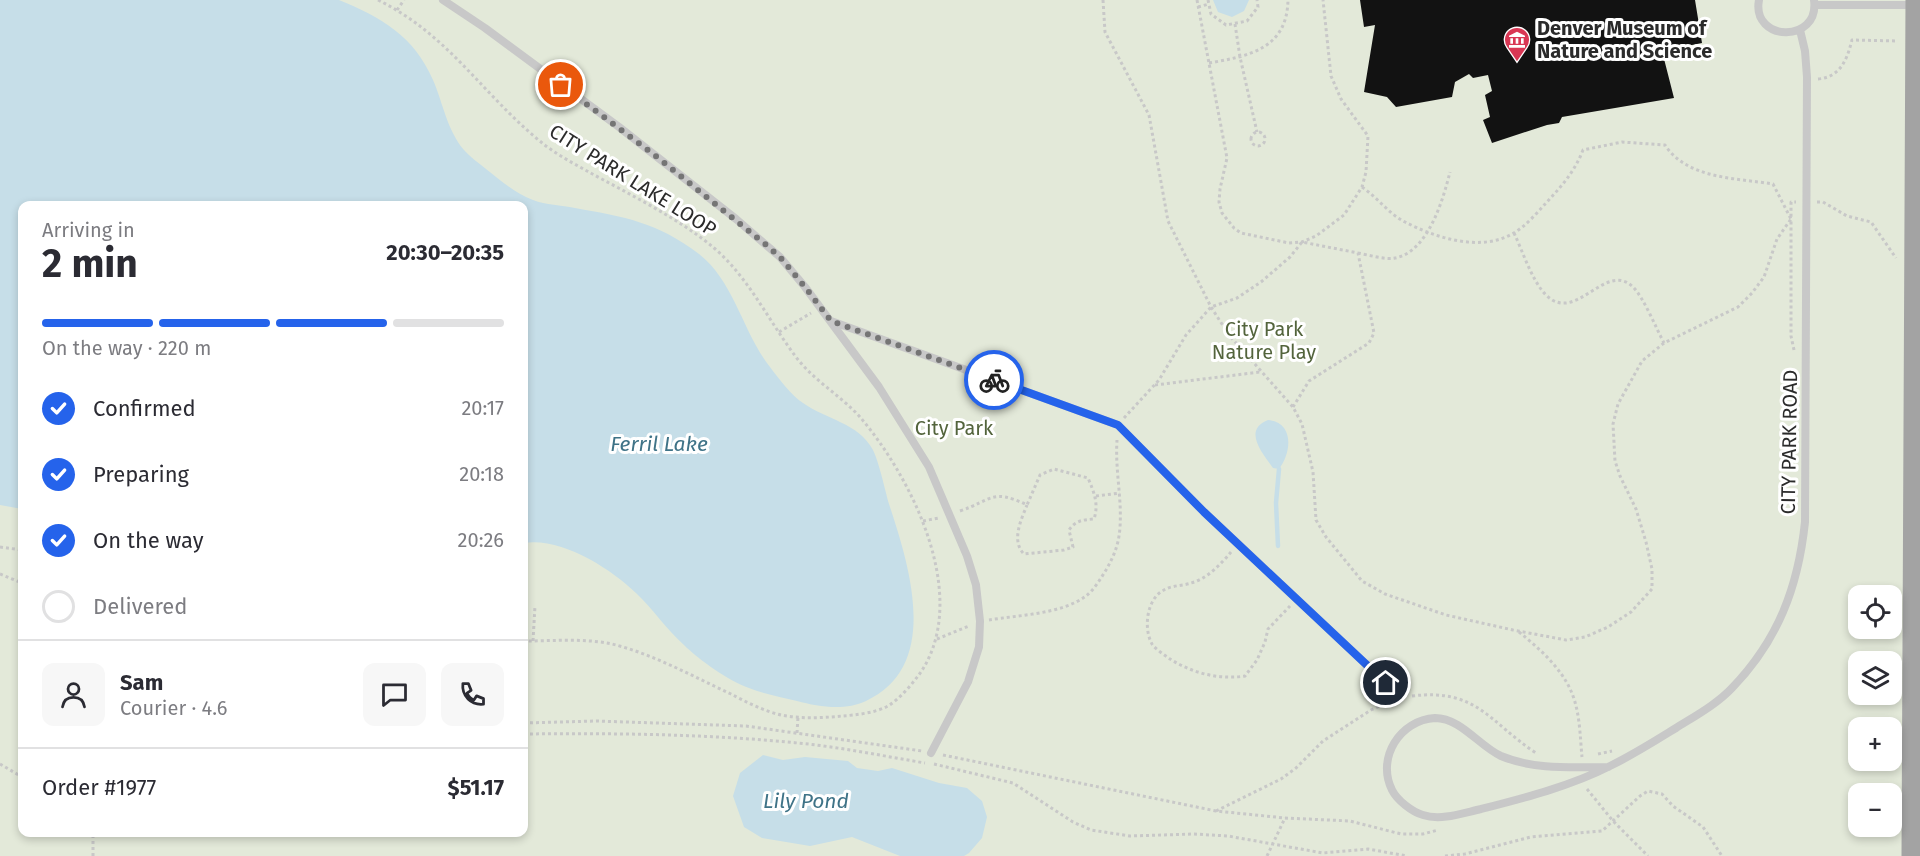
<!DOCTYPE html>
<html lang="en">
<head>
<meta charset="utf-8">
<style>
	:root { --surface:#fff; --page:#f7f7f7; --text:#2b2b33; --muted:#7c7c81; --line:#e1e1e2; --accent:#2563eb }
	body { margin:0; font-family:"Fira Sans",sans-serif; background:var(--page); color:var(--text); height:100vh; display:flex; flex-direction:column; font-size:22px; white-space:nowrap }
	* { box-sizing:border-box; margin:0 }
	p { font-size:20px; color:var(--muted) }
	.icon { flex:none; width:33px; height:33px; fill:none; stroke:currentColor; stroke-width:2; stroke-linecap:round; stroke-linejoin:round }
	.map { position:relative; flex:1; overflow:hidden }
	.sheet { position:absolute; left:18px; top:201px; width:510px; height:636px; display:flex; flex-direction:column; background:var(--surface); border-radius:12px; box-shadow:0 3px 9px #0003 }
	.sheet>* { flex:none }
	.controls { position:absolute; left:1848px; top:585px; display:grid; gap:12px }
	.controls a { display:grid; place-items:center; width:54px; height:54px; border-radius:12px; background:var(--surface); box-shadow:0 3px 9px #0003; font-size:30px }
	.pin { position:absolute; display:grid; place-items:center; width:51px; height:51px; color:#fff; margin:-26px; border:3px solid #fff; border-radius:50%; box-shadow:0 2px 6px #0007 }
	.courier { position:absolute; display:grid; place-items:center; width:60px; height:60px; margin:-30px; border:4px solid #2563eb; border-radius:50%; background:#fff; color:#222; box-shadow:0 2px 8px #0007 }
	.overview em { font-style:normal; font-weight:700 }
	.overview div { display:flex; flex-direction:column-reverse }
	.overview { display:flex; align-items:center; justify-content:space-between; height:102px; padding:0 24px }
	h1 { font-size:39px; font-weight:700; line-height:45px }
	.bar { display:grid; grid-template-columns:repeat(4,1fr); gap:9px 6px; align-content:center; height:72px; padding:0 24px }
	.bar i { height:8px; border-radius:4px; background:var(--line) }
	.bar .current { background:var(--accent) }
	.bar p { grid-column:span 4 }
	.line { display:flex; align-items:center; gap:15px; padding:0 24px; border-top:2px solid var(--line) }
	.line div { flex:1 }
	.round { display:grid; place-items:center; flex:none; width:63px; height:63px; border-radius:12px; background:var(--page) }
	ol { padding:0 24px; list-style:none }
	li { display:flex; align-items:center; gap:18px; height:66px }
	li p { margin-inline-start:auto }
	li .icon { padding:6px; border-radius:50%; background:var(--accent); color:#fff; stroke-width:4 }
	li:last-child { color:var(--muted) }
	li i { width:33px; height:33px; border:3px solid var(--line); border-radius:50% }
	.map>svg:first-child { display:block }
	.green { fill:#e3e9d9; fill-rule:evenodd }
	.water { fill:#c6dee8 }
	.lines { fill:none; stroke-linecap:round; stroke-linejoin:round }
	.stream { stroke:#c6dee8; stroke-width:4.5 }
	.building { fill:#121212 }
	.path { stroke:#c8c8c8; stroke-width:3; stroke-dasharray:3 3; stroke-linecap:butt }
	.lane { stroke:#c8c8c8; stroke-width:8 }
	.primary { stroke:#a3a3a3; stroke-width:27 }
	.done { stroke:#757575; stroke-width:6; stroke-dasharray:0 10.8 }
	.route { stroke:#2563eb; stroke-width:8 }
	.labels { text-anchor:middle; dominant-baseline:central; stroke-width:6; stroke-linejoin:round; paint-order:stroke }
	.poi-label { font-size:20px; font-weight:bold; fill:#2b2b2b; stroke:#fff; text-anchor:start }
	.street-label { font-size:20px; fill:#2b2b2b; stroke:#fff }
	.park-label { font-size:20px; fill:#53643c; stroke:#fff }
	.water-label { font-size:21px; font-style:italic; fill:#3f7387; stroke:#fff }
</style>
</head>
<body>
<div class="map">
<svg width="1920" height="856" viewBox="0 0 1920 856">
	<rect width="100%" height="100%" fill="#fff"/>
	<path class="green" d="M 0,0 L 1908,0 L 1903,856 L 0,856 ZM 22,206 L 524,206 L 524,832 L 22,832 ZM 1858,596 L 1892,596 L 1892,628 L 1858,628 ZM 1858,662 L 1892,662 L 1892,694 L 1858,694 ZM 1858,728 L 1892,728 L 1892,760 L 1858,760 ZM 1858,794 L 1892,794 L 1892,826 L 1858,826 Z"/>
	<path class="water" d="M 0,0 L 339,0 C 381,17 414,36 433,80 C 443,103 447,130 464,150 C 470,157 479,163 486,169 C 500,180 516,194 533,200 C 546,205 561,205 575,208 C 625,217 657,222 699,254 C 734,281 743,333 770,367 C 779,379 791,395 803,403 C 825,419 859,423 873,450 C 879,462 885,490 889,504 C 909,565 942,666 866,701 C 845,711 819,707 797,701 C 781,697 764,694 749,688 C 729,681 699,660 684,645 C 667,630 653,609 636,593 C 610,568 561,537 524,543 L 524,206 L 22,206 L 22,509 L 0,505 Z
		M 1213,0 L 1249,0 L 1244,11 L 1232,17 L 1218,12 Z
		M 1268,420 C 1294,422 1292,452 1279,469 L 1273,468 C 1263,454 1242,430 1268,420 Z
		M 763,755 L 783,760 L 805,757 L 848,761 L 857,768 L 878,771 L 892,768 L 939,783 L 967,788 L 982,801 L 987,817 L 982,838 L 969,853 L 964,856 L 900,856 L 852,837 L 810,846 L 762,838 L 744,827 L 733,796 L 740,773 Z"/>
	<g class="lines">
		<path class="stream" d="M 1278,546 L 1276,503 L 1279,469"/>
	</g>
	<path class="building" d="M 1360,0 L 1695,0 L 1702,43 L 1662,51 L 1674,98 L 1562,117 L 1559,123 L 1547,125 L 1492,143 L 1483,120 L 1490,117 L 1485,95 L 1492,91 L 1488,75 L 1473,78 L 1469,74 L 1455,82 L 1452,97 L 1396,107 L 1387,97 L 1364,92 L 1375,25 L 1364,27 Z"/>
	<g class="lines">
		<path class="path" d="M 378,0 C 449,35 482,94 541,142 C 554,153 571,162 587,171 C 627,193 680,219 714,248 C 749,278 768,320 796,357 C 813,380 840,395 860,417 C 912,478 971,596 921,672 C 912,684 901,698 888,706 C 875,713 856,715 842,716 C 822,718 801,719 781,715 C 764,711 746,702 731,694 C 692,676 653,654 612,644 C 584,638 552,641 524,641
			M 1103,0 L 1105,32 L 1149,115 L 1168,221 L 1211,307 L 1229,335 L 1293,407 L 1302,424 L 1313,472 L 1316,520 L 1326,537 L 1362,581 L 1385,594 L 1446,615 L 1513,630 L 1566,640 L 1585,637 L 1608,627 L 1631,612 L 1652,589 L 1652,569 L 1646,542 L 1636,509 L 1620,476 L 1615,461 L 1613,424 L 1618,404 L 1642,361 L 1664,343 L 1738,307 L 1752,293 L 1764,277 L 1777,239 L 1791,219 L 1791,202 L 1796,202
			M 1197,0 L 1227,158 L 1220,189 L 1219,202 L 1222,213 L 1234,228 L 1241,233 L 1289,243 L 1302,242 L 1316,236 L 1344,215 L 1362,187 L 1366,172 L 1368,136 L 1341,99 L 1331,76 L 1323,0
			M 1208,0 L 1211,14 L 1226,25 L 1247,21 L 1258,7 L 1257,0
			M 1198,7 L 1209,4
			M 397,10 L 404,0
			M 1235,24 L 1240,57 L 1257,132
			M 1209,63 C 1249,56 1287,49 1288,0
			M 1818,79 C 1841,77 1847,59 1852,40 L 1898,41
			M1251 139a7 7 0 1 1 14 0a7 7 0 1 1-14 0Z
			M 1362,187 C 1378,198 1389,214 1405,222 C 1436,238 1480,252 1512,234 C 1525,227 1536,214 1546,203 C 1561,187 1575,171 1583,150 L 1622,142 L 1665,145 C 1687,179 1736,178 1773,184 L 1791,219 L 1791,336 L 1794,350
			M 1817,202 L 1823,202 L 1847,216 L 1871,222 L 1896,258
			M 1514,233 C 1523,252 1532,281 1546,295 C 1576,325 1605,260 1633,287 C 1644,298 1656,328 1664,343
			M 1358,253 C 1369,255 1385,260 1395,258 C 1428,252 1443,200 1450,172
			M 779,332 L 811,313
			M 1155,385 L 1260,372
			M 1124,418 L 1159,380 L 1186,335 L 1211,307 L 1237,298 L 1261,282 L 1290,257 L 1302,242 L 1358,253 L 1374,333 L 1369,343 L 1309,381 L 1293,407
			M 1096,496 L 1120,493
			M 960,511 C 992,500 992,488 1027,505 L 1040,475 L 1054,469 L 1088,478 C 1094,492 1099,504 1094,519 C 1083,520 1076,520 1069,530 L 1073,547 L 1064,550 L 1024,554 C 1011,541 1021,520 1027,505
			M 923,521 L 939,518
			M 0,547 L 22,550
			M 1231,552 C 1221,564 1207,579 1191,583 C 1183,586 1172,585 1164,590 C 1147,598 1143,628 1152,644 C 1156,650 1165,655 1170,659 C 1192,673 1219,680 1245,676 L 1257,660 L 1265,642 L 1268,629 L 1290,606
			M 0,574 L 22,583
			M 989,620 C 1019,615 1062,614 1086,596 C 1094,590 1101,578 1106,570 C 1114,556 1119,544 1120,527 C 1122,498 1115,470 1117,440
			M 1519,632 C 1539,648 1561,668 1571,691 C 1580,711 1580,736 1582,757
			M 937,639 L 969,626
			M 533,641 L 535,606
			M 1412,696 C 1477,688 1489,722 1536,753
			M 524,723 L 596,721 L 746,726 L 922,751
			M 797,733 L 798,717
			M 524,734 C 615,733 707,734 798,743 C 840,747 883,756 925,763
			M 1598,754 L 1612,751
			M 943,755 L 1216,811 L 1285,818 L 1350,821 L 1401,834 L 1423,834 L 1438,830
			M 0,764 L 22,777
			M 934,764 L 1013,783 L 1073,822 L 1091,830 L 1130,836 L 1194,834 L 1228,836 L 1323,853 L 1368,849 L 1407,856
			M 1587,789 L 1613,821 L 1648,856
			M 1216,811 L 1281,779 L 1296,768 L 1323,741 L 1371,710 L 1391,701
			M 93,856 L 93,832
			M 1267,856 L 1285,818
			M 1445,856 L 1465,854 L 1531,837 L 1602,831 L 1640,796 L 1648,791 L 1662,794 L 1673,806 L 1703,827 L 1722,856"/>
		<path class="lane" d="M 443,0 L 485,28 L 619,127 L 736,219 L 780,257 L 805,287 L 879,387 L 929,467 L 967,556 L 976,585 L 980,621 L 979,647 L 968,682 L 931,753
			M 1759,0 C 1751,42 1820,44 1814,0
			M 1815,5 L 1916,5
			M 831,321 L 1118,425 L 1204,512 L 1401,697
			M 1608,767 C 1573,767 1534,770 1501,756 C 1479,746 1461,718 1435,718 C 1400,720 1376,758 1392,790 C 1397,800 1412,812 1423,815 C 1441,821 1463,813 1481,809 C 1524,798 1571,786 1610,766 C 1633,755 1655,741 1676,728 C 1695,716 1717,704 1732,688 C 1778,640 1798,588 1805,522 L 1807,77 L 1805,51 L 1800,30"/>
		<path class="primary" d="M 1915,856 L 1919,0"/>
	</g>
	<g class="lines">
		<path class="done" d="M 561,85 L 652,153 L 765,244 L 780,257 L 805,287 L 831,321 L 994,380"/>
		<path class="route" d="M 994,380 L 1118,425 L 1204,512 L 1386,683"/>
	</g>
	<defs>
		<symbol id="museum-pin" viewBox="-11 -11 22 30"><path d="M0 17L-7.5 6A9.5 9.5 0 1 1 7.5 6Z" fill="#d93754" stroke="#fff"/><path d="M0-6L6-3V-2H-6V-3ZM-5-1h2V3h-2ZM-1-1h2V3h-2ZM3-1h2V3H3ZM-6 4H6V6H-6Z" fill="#fff"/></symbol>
	</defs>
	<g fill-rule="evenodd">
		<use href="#museum-pin" x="1502" y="25" width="30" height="40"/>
	</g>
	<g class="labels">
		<g class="poi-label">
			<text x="1537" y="28">Denver Museum of<tspan x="1537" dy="23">Nature and Science</tspan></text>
		</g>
		<g class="street-label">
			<text transform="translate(633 180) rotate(32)">CITY PARK LAKE LOOP</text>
			<text transform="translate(1789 442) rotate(-89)">CITY PARK ROAD</text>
		</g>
		<g class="park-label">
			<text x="1264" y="329">City Park<tspan x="1264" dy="23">Nature Play</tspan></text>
			<text x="954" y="428">City Park</text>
		</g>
		<g class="water-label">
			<text x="659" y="444">Ferril Lake</text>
			<text x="806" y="801">Lily Pond</text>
		</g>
	</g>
</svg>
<div class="controls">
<a><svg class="icon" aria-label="locate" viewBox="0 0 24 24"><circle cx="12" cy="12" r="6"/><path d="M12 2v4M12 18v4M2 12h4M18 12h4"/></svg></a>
<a><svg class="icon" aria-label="layers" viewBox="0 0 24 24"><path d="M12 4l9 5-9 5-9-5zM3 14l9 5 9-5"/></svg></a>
<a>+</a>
<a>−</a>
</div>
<div class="pin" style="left:561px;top:85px;background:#ea580c"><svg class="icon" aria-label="bag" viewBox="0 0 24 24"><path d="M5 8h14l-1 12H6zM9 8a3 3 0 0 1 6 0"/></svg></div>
<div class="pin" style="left:1386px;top:683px;background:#1f2937"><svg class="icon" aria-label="home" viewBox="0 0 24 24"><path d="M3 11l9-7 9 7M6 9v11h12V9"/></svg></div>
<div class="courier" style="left:994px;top:380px"><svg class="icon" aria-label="bike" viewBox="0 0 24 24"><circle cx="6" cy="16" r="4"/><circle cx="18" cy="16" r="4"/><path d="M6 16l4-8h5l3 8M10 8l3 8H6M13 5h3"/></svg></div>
<section class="sheet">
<div class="overview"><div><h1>2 min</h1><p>Arriving in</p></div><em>20:30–20:35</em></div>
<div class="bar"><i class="current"></i><i class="current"></i><i class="current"></i><i></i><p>On the way · 220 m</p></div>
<ol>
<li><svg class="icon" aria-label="check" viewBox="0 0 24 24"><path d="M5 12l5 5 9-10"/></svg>Confirmed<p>20:17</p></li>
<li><svg class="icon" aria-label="check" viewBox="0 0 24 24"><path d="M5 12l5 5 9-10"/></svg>Preparing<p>20:18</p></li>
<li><svg class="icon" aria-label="check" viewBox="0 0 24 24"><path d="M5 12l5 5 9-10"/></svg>On the way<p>20:26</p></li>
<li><i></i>Delivered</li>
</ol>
<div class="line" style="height:108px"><a class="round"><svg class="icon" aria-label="person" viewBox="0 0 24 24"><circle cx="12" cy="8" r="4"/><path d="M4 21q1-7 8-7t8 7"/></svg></a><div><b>Sam</b><p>Courier · 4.6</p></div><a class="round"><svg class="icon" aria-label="chat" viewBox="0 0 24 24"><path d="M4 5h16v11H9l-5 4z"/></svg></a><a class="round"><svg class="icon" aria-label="phone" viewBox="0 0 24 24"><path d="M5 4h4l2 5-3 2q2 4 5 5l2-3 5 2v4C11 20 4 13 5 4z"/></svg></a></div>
<div class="line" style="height:78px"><div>Order #1977</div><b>$51.17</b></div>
</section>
</div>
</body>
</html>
